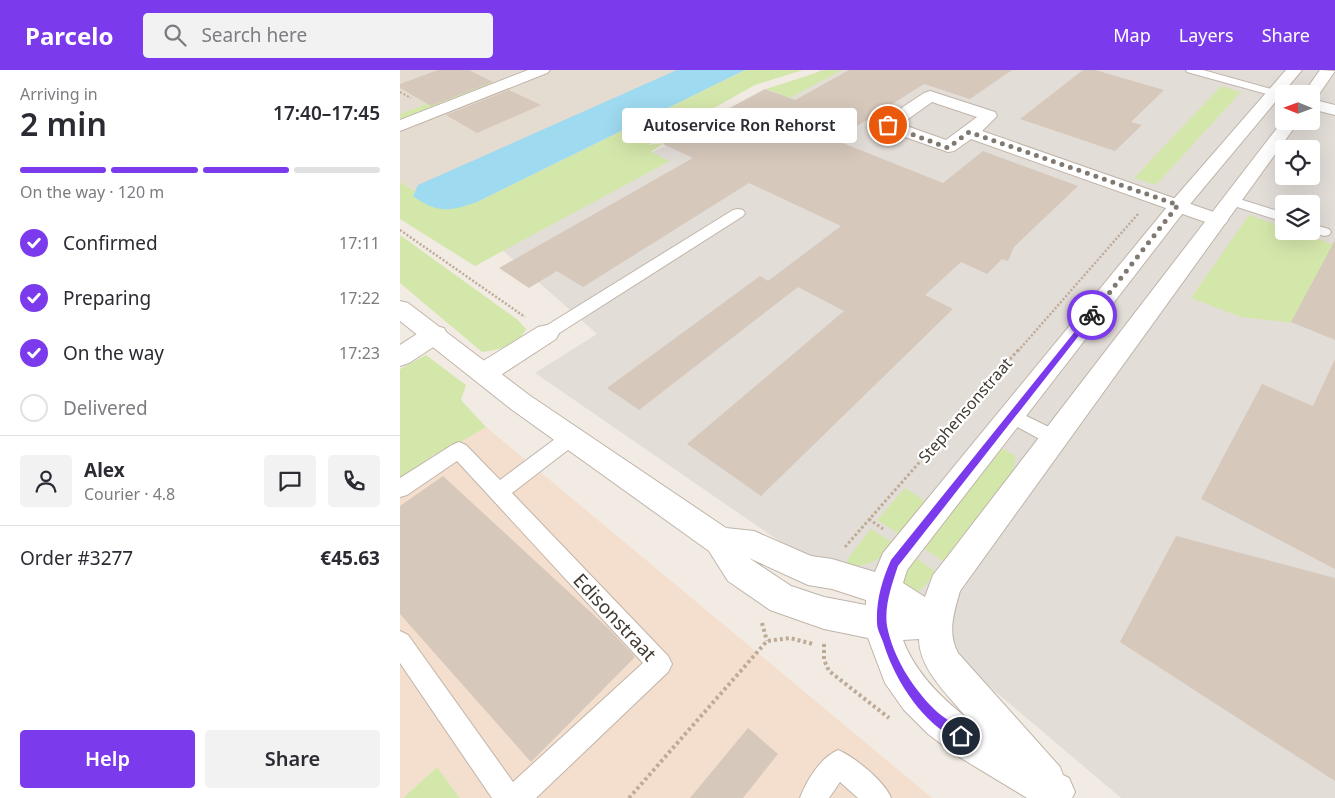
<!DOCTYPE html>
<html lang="en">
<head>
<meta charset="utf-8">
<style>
	:root { --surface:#fff; --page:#f2f2f3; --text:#2b2b33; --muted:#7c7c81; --line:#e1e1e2; --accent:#7c3aed }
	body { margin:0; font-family:"Noto Sans",sans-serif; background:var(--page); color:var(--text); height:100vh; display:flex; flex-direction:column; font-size:19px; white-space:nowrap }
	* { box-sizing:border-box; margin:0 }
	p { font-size:16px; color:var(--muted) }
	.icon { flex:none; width:28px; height:28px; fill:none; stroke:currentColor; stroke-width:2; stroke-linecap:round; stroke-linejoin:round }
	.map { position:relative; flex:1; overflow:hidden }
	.drawer { display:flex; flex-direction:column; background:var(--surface); width:400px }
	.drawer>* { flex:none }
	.needle { width:32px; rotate:271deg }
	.fabs { position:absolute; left:875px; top:15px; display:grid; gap:10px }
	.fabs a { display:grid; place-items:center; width:45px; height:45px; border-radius:5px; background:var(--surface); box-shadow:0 5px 20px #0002; font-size:25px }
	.pin { position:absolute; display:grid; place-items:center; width:42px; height:42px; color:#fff; margin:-21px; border:2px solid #fff; border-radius:50%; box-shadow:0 1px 5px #0007 }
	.courier { position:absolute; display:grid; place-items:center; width:50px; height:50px; margin:-25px; border:4px solid #7c3aed; border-radius:50%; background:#fff; color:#222; box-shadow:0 1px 6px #0007 }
	.bubble { position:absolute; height:35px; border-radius:5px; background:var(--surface); box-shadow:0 5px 20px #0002; font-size:16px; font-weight:600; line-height:35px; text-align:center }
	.summary em { font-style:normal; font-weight:600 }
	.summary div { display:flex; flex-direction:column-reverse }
	.summary { display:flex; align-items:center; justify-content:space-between; height:85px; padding:0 20px }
	h1 { font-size:32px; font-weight:600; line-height:38px }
	.bar { display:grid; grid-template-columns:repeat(4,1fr); gap:8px 5px; align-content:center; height:60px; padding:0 20px }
	.bar i { height:6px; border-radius:4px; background:var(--line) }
	.bar .current { background:var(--accent) }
	.bar p { grid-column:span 4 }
	.line { display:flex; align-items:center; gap:12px; padding:0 20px; border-top:1px solid var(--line) }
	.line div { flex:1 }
	.round { display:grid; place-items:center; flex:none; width:52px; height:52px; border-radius:5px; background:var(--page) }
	ol { padding:0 20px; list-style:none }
	li { display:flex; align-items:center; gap:15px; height:55px }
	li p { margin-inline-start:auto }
	li .icon { padding:5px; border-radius:50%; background:var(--accent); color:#fff; stroke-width:4 }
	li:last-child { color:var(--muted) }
	li i { width:28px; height:28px; border:2px solid var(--line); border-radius:50% }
	.primary-button { display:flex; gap:10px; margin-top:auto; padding:10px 20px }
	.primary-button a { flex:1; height:58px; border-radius:5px; background:var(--accent); color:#fff; font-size:20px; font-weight:600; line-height:58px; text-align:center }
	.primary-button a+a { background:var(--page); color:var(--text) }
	header { display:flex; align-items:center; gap:30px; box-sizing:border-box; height:70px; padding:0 25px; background:var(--accent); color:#fff }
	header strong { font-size:24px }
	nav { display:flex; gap:28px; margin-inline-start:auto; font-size:18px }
	.search { width:350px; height:45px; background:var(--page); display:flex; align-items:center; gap:12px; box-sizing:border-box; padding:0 18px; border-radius:5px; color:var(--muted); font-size:19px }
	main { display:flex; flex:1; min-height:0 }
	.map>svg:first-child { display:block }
	.residential { fill:#e5dcd1 }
	.commercial { fill:#f4decd }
	.industrial { fill:#e3ddd8; fill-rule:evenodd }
	.green { fill:#d4e7ab }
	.water { fill:#9edaf0 }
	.building { fill:#d6c8bb }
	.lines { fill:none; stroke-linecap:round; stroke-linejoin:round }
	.service-casing { stroke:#c0b4a9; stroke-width:2 }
	.minor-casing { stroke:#c0b4a9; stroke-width:2 }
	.tertiary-casing { stroke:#c0b4a9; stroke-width:2 }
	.path-far3 { stroke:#beab97; stroke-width:2; stroke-dasharray:2 2; stroke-linecap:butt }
	.path-far2 { stroke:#beab97; stroke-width:2.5; stroke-dasharray:2 2; stroke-linecap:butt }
	.path-far1 { stroke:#beab97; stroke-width:3; stroke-dasharray:2.5 2.5; stroke-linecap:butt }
	.path { stroke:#beab97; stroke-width:4; stroke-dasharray:3 3; stroke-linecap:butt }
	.service { fill:#fff; fill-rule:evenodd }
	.minor { fill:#fff; fill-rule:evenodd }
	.tertiary { fill:#fff; fill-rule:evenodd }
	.route { fill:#7c3aed }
	.done { stroke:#807971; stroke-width:5; stroke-dasharray:0 9 }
	.labels { text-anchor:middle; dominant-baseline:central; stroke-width:4.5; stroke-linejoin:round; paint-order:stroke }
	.street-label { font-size:16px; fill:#433b33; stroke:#fff }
	.near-street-label { font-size:19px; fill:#433b33; stroke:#fff }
</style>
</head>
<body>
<header>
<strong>Parcelo</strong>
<div class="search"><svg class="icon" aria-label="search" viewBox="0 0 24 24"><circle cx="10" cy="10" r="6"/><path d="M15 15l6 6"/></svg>Search here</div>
<nav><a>Map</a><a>Layers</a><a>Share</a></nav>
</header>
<main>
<section class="drawer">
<div class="summary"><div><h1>2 min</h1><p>Arriving in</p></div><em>17:40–17:45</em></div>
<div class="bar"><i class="current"></i><i class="current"></i><i class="current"></i><i></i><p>On the way · 120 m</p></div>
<ol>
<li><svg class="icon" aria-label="check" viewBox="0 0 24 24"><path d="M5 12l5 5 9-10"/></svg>Confirmed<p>17:11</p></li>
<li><svg class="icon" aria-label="check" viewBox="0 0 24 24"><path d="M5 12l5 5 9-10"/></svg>Preparing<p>17:22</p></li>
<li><svg class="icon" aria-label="check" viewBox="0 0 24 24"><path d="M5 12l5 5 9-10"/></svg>On the way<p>17:23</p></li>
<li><i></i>Delivered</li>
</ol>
<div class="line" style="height:90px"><a class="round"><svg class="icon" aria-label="person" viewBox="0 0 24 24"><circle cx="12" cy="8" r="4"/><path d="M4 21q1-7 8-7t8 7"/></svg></a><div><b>Alex</b><p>Courier · 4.8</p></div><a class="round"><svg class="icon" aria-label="chat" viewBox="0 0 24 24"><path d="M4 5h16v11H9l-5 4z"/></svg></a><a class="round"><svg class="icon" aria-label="phone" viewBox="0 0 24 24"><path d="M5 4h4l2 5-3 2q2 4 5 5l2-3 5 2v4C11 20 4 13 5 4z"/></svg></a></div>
<div class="line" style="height:65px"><div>Order #3277</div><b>€45.63</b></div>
<div class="primary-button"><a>Help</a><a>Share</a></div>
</section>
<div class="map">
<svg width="935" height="728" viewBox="0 0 935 728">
	<rect width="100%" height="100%" fill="#f1ebe3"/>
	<path class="residential" d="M 0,0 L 299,0 L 23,127 L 0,112 Z"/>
	<path class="commercial" d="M 86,357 L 532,728 L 60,728 L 37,697 L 3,728 L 0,728 L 0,408 L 35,384 L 41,384 Z"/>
	<path class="industrial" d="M 421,0 L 935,0 L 935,728 L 721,728 L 584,612 L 135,303 L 197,264 L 84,164 ZM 884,24 L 911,24 L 911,51 L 884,51 ZM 884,79 L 911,79 L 911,106 L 884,106 ZM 884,134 L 911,134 L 911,161 L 884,161 Z"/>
	<path class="green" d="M 345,0 L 403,0 L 355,15 L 248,75 L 264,73 L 251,82 L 270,91 L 75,196 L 0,149 L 0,112 L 15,121 L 13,126 L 77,132 Z
		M 425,0 L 442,0 L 390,28 L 366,19 Z
		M 88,10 L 94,13 L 0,50 L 0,44 Z
		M 821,16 L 841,22 L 756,115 L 734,108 Z
		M 849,145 L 884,157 L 884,161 L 896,161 L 935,175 L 894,253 L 841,247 L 791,228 Z
		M 0,165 L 118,250 L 126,259 C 118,275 99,280 82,282 L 0,213 Z
		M 26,285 L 66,315 L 61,330 L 86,357 L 41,384 L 35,384 L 0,408 L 0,299 Z
		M 602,378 L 616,386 L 613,402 L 544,492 L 522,477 Z
		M 505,418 L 528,433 L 502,466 L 477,450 Z
		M 471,459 L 495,474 C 480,491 467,497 444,497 L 451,484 Z
		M 515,487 L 536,502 L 521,520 L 510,524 L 498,507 Z
		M 37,697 L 60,728 L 3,728 Z"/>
	<path class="water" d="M 277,0 L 345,0 L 77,132 C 51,141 37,144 13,126 L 18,115 Z"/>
	<path class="building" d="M 38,0 L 69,0 L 93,12 L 31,36 L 0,18 L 0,14 Z
		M 449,0 L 612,0 L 570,29 L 524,14 L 435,70 L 543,113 L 583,81 L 678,116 L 614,177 L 608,191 L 602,189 L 587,204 L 561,192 L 525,225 L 553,239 L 361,426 L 287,374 L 444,241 L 398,217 L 239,340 L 207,318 L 360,206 L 368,211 L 441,156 L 349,113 L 183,217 L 157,201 L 129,218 L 99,198 L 293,88 L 263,74 L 365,19 L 395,30 Z
		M 683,0 L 695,0 L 764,20 L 731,52 L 742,55 L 715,81 L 620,49 Z
		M 109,20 L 141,35 L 77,63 L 46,45 Z
		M 935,170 L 935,270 L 891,252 Z
		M 935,289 L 935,499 L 801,429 L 862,314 L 913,336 Z
		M 43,406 L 210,560 L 235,587 L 131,692 L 0,544 L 0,436 Z
		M 776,466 L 935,508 L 935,711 L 720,572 Z
		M 348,658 L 378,684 L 343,728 L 290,728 Z"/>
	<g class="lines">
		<defs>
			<path id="service" d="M 786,0 L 803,0 L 878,21 L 880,23 L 874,26 L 787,2 Z
				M 833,127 L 884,143 L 884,152 L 828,134 L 826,131 L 828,128 Z
				M 338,139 L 343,140 L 345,143 L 343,146 L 153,267 L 147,269 L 141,267 L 139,263 L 141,259 L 333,140 Z
				M 911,154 L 929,159 L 931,162 L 929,165 L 924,166 L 907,161 L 911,161 Z
				M 612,339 L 661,363 L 663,368 L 661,373 L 654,375 L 647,373 L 606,351 L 603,346 L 606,341 Z
				M 170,361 L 177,363 L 179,368 L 177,373 L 112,423 L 268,586 L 272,594 L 268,602 L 136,728 L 92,728 L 0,593 L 0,561 L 8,565 L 113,712 L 243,593 L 57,391 L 7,425 L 0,427 L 0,408 L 52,375 L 59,372 L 66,375 L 100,410 L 163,363 Z
				M 438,680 C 455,687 485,712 491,728 L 458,728 L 440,712 L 429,728 L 400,728 C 406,711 421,687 438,680 Z"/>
			<path id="minor" d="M 128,0 L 150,0 L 147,3 L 0,61 L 0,50 Z
				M 530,21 L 595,42 L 597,46 L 582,61 L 825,146 L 828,150 L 825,154 L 818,156 L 811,154 L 571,69 L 554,81 L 548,82 L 482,59 L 479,55 L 482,51 L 524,23 ZM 532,32 L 577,47 L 546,70 L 501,54 Z
				M 911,29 L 935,35 L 935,45 L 911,39 Z
				M 147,255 L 156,257 L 159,263 L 156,269 L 93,310 L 84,312 L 75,310 L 71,303 L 75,296 L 138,257 Z
				M 35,256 L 44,258 L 47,264 L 44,270 L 9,293 L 0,296 L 0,275 L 26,258 Z"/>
			<path id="tertiary" d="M 886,0 L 902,0 L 786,139 L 507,500 L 503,513 L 525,527 L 533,505 L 541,495 L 884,49 L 884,51 L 899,51 L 560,521 C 554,542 547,563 558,583 L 660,697 L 663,705 L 669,708 L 675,722 L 672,728 L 627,728 L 556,685 L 528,664 L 504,640 L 485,613 L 468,568 L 424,559 L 370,540 L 328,511 L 309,481 L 111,339 L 0,251 L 0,231 L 8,233 L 129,325 L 326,458 L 354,461 L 411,486 L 432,489 L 475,502 L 483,483 L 772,131 ZM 349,488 L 408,515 L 432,519 L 466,530 L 466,535 L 424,527 L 391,516 ZM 519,569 C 519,599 549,626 567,648 C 540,627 515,602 503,570 Z
				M 920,0 L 935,1 L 917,27 L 911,29 L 911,24 L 903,24 Z"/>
		</defs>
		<use href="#service" class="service-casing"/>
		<use href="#minor" class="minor-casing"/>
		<use href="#tertiary" class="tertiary-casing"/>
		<path class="path-far3" d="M 0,22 L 11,28"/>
		<path class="path-far2" d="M 0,160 L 125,247
			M 618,281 L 738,144"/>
		<path class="path-far1" d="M 469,449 L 483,459
			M 445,477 L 619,279"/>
		<path class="path" d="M 362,553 L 367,571
			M 424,574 L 424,590 L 429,601 L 489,648
			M 229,728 L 367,571 L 390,568 L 413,574"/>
		<use href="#service" class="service"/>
		<use href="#minor" class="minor"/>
		<use href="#tertiary" class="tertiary"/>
	</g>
	<path class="route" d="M 689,244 L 695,245 L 498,496 C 492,514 484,536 487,556 C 493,587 512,617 534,639 C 543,648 555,654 565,662 L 567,666 L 565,670 L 561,671 C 524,656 496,612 484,575 C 482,568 477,560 477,553 C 476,531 482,510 491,490 Z"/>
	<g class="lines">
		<path class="done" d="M 488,55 L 548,78 L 569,62 L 778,135 L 692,245"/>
	</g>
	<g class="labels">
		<g class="street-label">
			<text transform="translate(565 340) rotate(-49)">Stephensonstraat</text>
		</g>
		<g class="near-street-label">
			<text transform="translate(215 547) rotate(47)">Edisonstraat</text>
		</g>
	</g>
</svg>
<div class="fabs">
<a><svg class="needle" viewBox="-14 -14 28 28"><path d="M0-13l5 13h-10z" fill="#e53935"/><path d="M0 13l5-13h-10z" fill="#7c7c81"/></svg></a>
<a><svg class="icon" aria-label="locate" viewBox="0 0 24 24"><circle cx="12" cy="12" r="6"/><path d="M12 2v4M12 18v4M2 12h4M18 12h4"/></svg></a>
<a><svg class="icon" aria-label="layers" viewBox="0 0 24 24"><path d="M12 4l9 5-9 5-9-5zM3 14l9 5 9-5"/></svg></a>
</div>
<div class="pin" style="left:488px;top:55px;background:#ea580c"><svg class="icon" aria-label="bag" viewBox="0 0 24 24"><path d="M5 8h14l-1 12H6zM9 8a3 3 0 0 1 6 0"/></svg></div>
<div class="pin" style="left:561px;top:666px;background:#1f2937"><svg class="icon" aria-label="home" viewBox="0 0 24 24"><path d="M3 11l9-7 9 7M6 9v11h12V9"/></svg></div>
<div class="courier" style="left:692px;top:245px"><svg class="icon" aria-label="bike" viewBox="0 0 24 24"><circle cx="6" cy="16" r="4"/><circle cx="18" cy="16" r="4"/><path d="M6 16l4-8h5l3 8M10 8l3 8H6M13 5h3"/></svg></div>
<div class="bubble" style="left:222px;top:38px;width:235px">Autoservice Ron Rehorst</div>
</div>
</main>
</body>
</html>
